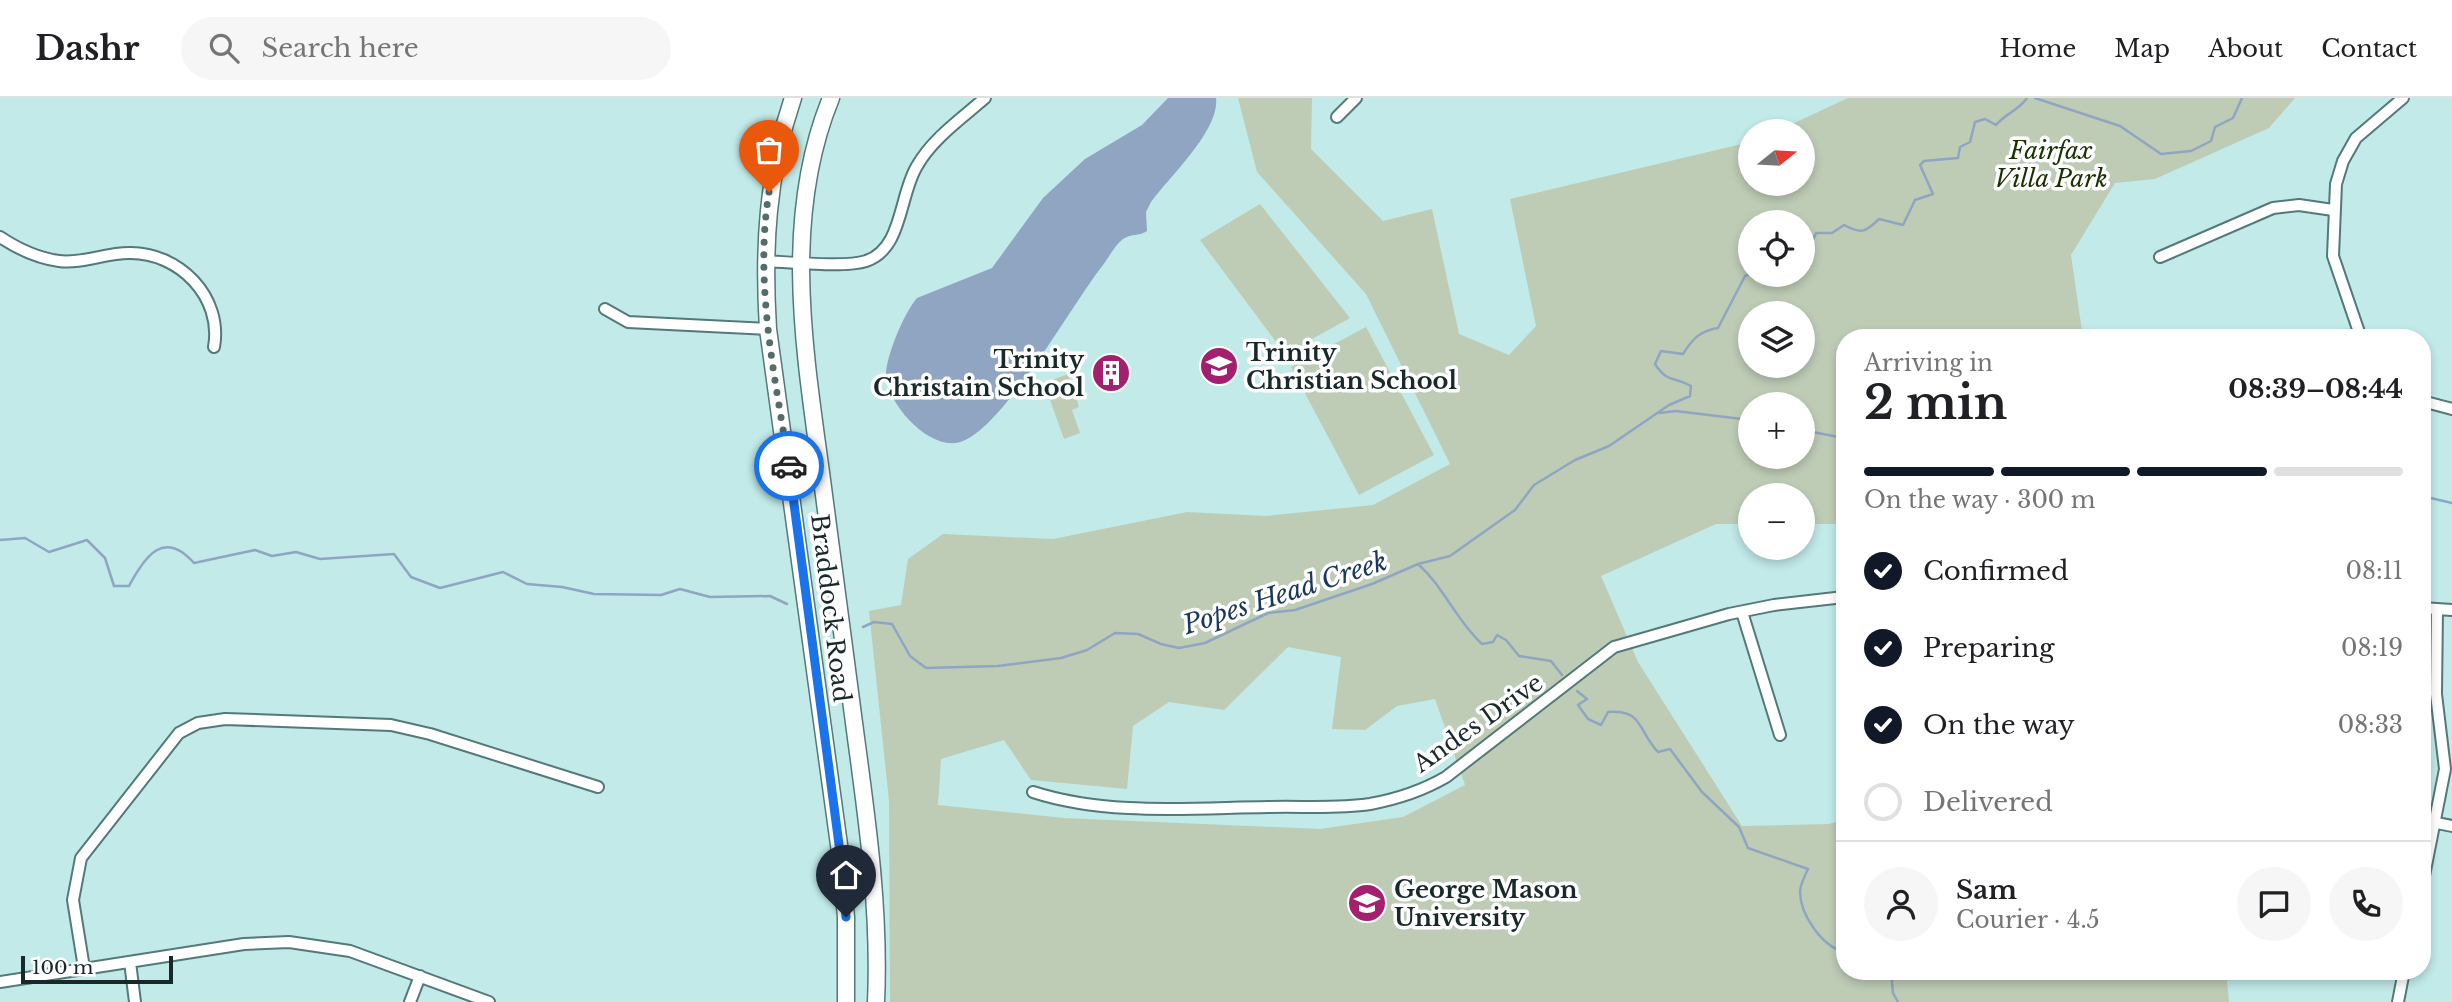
<!DOCTYPE html>
<html lang="en">
<head>
<meta charset="utf-8">
<style>
	:root { --surface:#fff; --page:#f6f6f6; --text:#202124; --muted:#757577; --line:#e0e0e0; --accent:#111827 }
	body { margin:0; font-family:"Libre Baskerville",serif; background:var(--page); color:var(--text); height:100vh; display:flex; flex-direction:column; font-size:26px; white-space:nowrap }
	* { box-sizing:border-box; margin:0 }
	p { font-size:23px; color:var(--muted) }
	.icon { flex:none; width:38px; height:38px; fill:none; stroke:currentColor; stroke-width:2; stroke-linecap:round; stroke-linejoin:round }
	.map { position:relative; flex:1; overflow:hidden }
	.side { position:absolute; left:1836px; top:231px; width:595px; height:651px; display:flex; flex-direction:column; background:var(--surface); border-radius:28px; box-shadow:0 4px 10px #0003 }
	.side>* { flex:none }
	.needle { width:46px; rotate:72deg }
	.tools { position:absolute; left:1738px; top:21px; display:grid; gap:14px }
	.tools a { display:grid; place-items:center; width:77px; height:77px; border-radius:50%; background:var(--surface); box-shadow:0 4px 10px #0003; font-size:35px }
	.scale { position:absolute; left:21px; bottom:18px; width:152px; box-sizing:border-box; padding-left:7px; border:4px solid #192828; border-top:0; font-size:19px; line-height:24px; white-space:nowrap; color:#192828; -webkit-text-stroke:5px #fff; paint-order:stroke }
	.pin { position:absolute; display:grid; place-items:center; width:60px; height:60px; color:#fff; margin:-72px -30px; border-radius:50% 50% 50% 0; rotate:-45deg; box-shadow:0 0 7px #0007 }
	.pin .icon { rotate:45deg }
	.courier { position:absolute; display:grid; place-items:center; width:70px; height:70px; margin:-35px; border:5px solid #1a73e8; border-radius:50%; background:#fff; color:#222; box-shadow:0 2px 9px #0007 }
	.head em { font-style:normal; font-weight:800 }
	.head div { display:flex; flex-direction:column-reverse }
	.head { display:flex; align-items:center; justify-content:space-between; height:119px; padding:0 28px }
	h1 { font-size:46px; font-weight:800; line-height:52px }
	.bar { display:grid; grid-template-columns:repeat(4,1fr); gap:10px 7px; align-content:center; height:84px; padding:0 28px }
	.bar i { height:9px; border-radius:5px; background:var(--line) }
	.bar .active { background:var(--accent) }
	.bar p { grid-column:span 4 }
	.line { display:flex; align-items:center; gap:18px; padding:0 28px; border-top:2px solid var(--line) }
	.line div { flex:1 }
	.round { display:grid; place-items:center; flex:none; width:74px; height:74px; border-radius:37px; background:var(--page) }
	ol { padding:0 28px; list-style:none }
	li { display:flex; align-items:center; gap:21px; height:77px }
	li p { margin-inline-start:auto }
	li .icon { padding:7px; border-radius:50%; background:var(--accent); color:#fff; stroke-width:4 }
	li:last-child { color:var(--muted) }
	li i { width:38px; height:38px; border:4px solid var(--line); border-radius:50% }
	header { display:flex; align-items:center; gap:42px; box-sizing:border-box; height:98px; padding:0 35px; background:var(--surface); border-bottom:2px solid var(--line) }
	header strong { font-size:33px }
	nav { display:flex; gap:38px; margin-inline-start:auto; font-size:24px }
	.search { width:490px; height:63px; background:var(--page); display:flex; align-items:center; gap:18px; box-sizing:border-box; padding:0 24px; border-radius:38px; color:var(--muted); font-size:26px }
	.map>svg:first-child { display:block }
	.green { fill:#beccb6; fill-rule:evenodd }
	.water { fill:#90a5c1 }
	.lines { fill:none; stroke-linecap:round; stroke-linejoin:round }
	.stream { stroke:#90a5c1; stroke-width:2.5 }
	.minor-casing { stroke:#537978; stroke-width:14 }
	.primary-casing { stroke:#537978; stroke-width:19 }
	.minor { stroke:#fff; stroke-width:10 }
	.primary { stroke:#fff; stroke-width:16 }
	.done { stroke:#546c6c; stroke-width:7; stroke-dasharray:0 12.6 }
	.route { stroke:#1a73e8; stroke-width:9 }
	.labels { text-anchor:middle; dominant-baseline:central; stroke-width:7; stroke-linejoin:round; paint-order:stroke }
	.park-label { font-size:24px; font-style:italic; fill:#1a3102; stroke:#fff }
	.poi-label { font-size:24px; font-weight:bold; fill:#192828; stroke:#fff; text-anchor:start }
	.street-label { font-size:24px; fill:#192828; stroke:#fff }
	.water-label { font-size:26px; font-style:italic; fill:#1a375e; stroke:#fff }
</style>
</head>
<body>
<header>
<strong>Dashr</strong>
<div class="search"><svg class="icon" aria-label="search" viewBox="0 0 24 24"><circle cx="10" cy="10" r="6"/><path d="M15 15l6 6"/></svg>Search here</div>
<nav><a>Home</a><a>Map</a><a>About</a><a>Contact</a></nav>
</header>
<div class="map">
<svg width="2452" height="904" viewBox="0 0 2452 904">
	<rect width="100%" height="100%" fill="#c1eae9"/>
	<path class="green" d="M 1238,0 L 1312,0 L 1311,51 L 1383,123 L 1432,111 L 1459,236 L 1509,257 L 1536,228 L 1510,101 L 1750,44 L 1750,86 L 1802,86 L 1802,33 L 1777,33 L 1848,0 L 2295,0 L 2269,30 L 2155,81 L 2115,85 L 2071,157 L 2083,240 L 1844,240 L 1844,426 L 1803,426 L 1802,397 L 1750,397 L 1750,426 L 1716,426 L 1601,478 L 1638,564 L 1742,728 L 1829,726 L 1844,721 L 1844,873 L 2226,873 L 2229,904 L 890,904 L 889,703 L 869,513 L 901,507 L 908,461 L 943,436 L 1053,441 L 1187,414 L 1266,418 L 1373,407 L 1450,366 L 1366,196 L 1257,74 ZM 1750,124 L 1802,124 L 1802,177 L 1750,177 ZM 1750,215 L 1802,215 L 1802,268 L 1750,268 ZM 1750,306 L 1802,306 L 1802,359 L 1750,359 ZM 1288,549 L 1341,559 L 1332,631 L 1365,632 L 1397,608 L 1435,601 L 1465,687 L 1403,719 L 1320,731 L 1064,720 L 938,707 L 941,661 L 1004,642 L 1031,682 L 1127,691 L 1133,628 L 1169,604 L 1224,612 Z
		M 1260,106 L 1350,220 L 1285,256 L 1200,142 Z
		M 1366,229 L 1434,357 L 1359,397 L 1291,269 Z
		M 1068,276 L 1079,309 L 1072,312 L 1080,335 L 1064,341 L 1044,285 Z"/>
	<path class="water" d="M 1168,0 L 1216,0 C 1220,32 1169,79 1151,104 L 1146,114 L 1147,133 C 1140,138 1130,136 1123,141 C 1115,147 1109,159 1103,167 C 1074,203 1002,333 960,344 C 930,353 889,308 886,279 C 885,260 904,215 917,200 L 992,170 L 1043,100 L 1085,61 L 1142,27 Z"/>
	<g class="lines">
		<path class="stream" d="M 2035,0 L 2120,28 L 2161,56 L 2191,53 L 2211,43 L 2215,29 L 2233,20 L 2242,0
			M 1802,158 L 1806,158 L 1816,135 L 1832,135 L 1844,127 C 1861,136 1865,135 1879,121 L 1903,127 L 1915,102 L 1933,96 L 1920,67 L 1924,63 L 1958,60 L 1960,49 L 1970,44 L 1975,24 L 1985,21 L 1996,27 C 2006,15 2018,13 2027,0
			M 1772,177 L 1776,179 L 1782,177
			M 1659,315 L 1676,313 L 1750,322
			M 1802,332 L 1844,340
			M 2422,398 L 2452,405
			M 0,442 L 25,440 L 49,454 L 87,442 L 105,460 L 114,488 L 129,488 C 145,458 164,431 194,465 L 255,452 L 272,458 L 296,454 L 320,461 L 394,456 L 411,479 L 440,490 L 503,474 L 527,486 L 562,489 L 594,496 L 661,497 L 680,491 L 710,499 L 770,498 L 787,506
			M 1418,466 C 1444,489 1456,522 1482,546 L 1493,544 L 1497,537 L 1506,542 L 1519,558 L 1551,563 L 1562,577
			M 863,529 L 874,524 L 892,526 L 910,558 L 926,570 L 998,568 L 1061,560 L 1087,552 L 1115,535 L 1138,536 L 1161,546 L 1179,550 L 1205,545 L 1268,515 L 1295,512 L 1372,486 L 1418,466 L 1450,458 L 1515,412 L 1534,387 L 1575,362 L 1609,348 L 1669,307 L 1690,298 L 1691,288 C 1674,278 1668,286 1655,266 L 1661,253 L 1683,256 C 1693,240 1700,233 1718,230 L 1745,178 L 1750,176
			M 1577,593 L 1587,601 L 1578,607 L 1588,621 L 1601,627 L 1608,614 C 1643,611 1638,633 1658,654 L 1670,651 L 1702,694 L 1739,729 L 1748,750 L 1808,771 C 1805,777 1801,786 1800,793 C 1800,817 1822,848 1844,854
			M 1891,873 L 1893,895 L 1898,904"/>
		<defs>
			<path id="minor" d="M 1337,19 L 1356,0
				M 0,139 C 18,151 37,160 59,163 C 82,166 105,155 129,155 C 179,154 223,199 214,249
				M 2160,159 L 2273,110 L 2299,107 L 2333,112
				M 764,163 C 788,164 846,170 866,163 C 903,151 899,97 917,68 C 932,41 962,20 985,0
				M 605,211 L 628,224 L 768,231
				M 2361,240 L 2333,158 L 2336,86 L 2343,63 L 2356,40 L 2403,0
				M 2422,303 L 2452,311
				M 2422,510 L 2452,512
				M 1742,514 L 1780,637
				M 1033,694 C 1107,718 1191,710 1268,709 C 1302,708 1337,711 1370,706 C 1397,701 1422,693 1446,679 L 1614,549 L 1729,516 L 1774,507 L 1844,499
				M 2422,722 L 2452,728
				M 2422,788 L 2445,671 L 2436,596 L 2437,511
				M 130,864 L 135,904
				M 84,870 L 73,802 L 81,760 L 179,635 L 198,625 L 225,621 L 391,627 L 430,636 L 598,689
				M 0,884 L 244,846 L 289,844 L 350,853 L 489,904
				M 410,904 L 420,878
				M 2398,904 L 2404,873"/>
			<path id="primary" d="M 793,0 C 767,76 763,151 768,231 L 840,754 L 846,819 L 846,904
				M 831,0 C 781,122 805,256 822,382 C 833,468 845,554 856,640 C 868,728 880,815 876,904"/>
		</defs>
		<use href="#minor" class="minor-casing"/>
		<use href="#primary" class="primary-casing"/>
		<use href="#minor" class="minor"/>
		<use href="#primary" class="primary"/>
	</g>
	<g class="lines">
		<path class="done" d="M 769,94 C 754,185 775,279 789,368"/>
		<path class="route" d="M 789,368 L 840,754 L 846,819"/>
	</g>
	<defs>
		<symbol id="school-disc" viewBox="-11 -11 22 22"><circle r="9.5" fill="#a3206e" stroke="#fff"/><path d="M0-5L7-2L0 1L-7-2ZM-4 1L0 2.5L4 1V4Q0 6-4 4Z" fill="#fff"/></symbol>
		<symbol id="building-disc" viewBox="-11 -11 22 22"><circle r="9.5" fill="#a3206e" stroke="#fff"/><path d="M-4-6H4V6H1V3H-1V6H-4ZM-2.5-4.3h1.7v1.8h-1.7ZM.8-4.3h1.7v1.8H.8ZM-2.5-1h1.7V.8h-1.7ZM.8-1h1.7V.8H.8Z" fill="#fff"/></symbol>
		<symbol id="university-disc" viewBox="-11 -11 22 22"><circle r="9.5" fill="#a3206e" stroke="#fff"/><path d="M0-5L7-2L0 1L-7-2ZM-4 1L0 2.5L4 1V4Q0 6-4 4Z" fill="#fff"/></symbol>
	</defs>
	<g fill-rule="evenodd">
		<use href="#school-disc" x="1197" y="246" width="44" height="44"/>
		<use href="#building-disc" x="1089" y="253" width="44" height="44"/>
		<use href="#university-disc" x="1345" y="783" width="44" height="44"/>
	</g>
	<g class="labels">
		<g class="park-label">
			<text x="2051" y="52">Fairfax<tspan x="2051" dy="28">Villa Park</tspan></text>
		</g>
		<g class="poi-label">
			<text x="1246" y="254">Trinity<tspan x="1246" dy="28">Christian School</tspan></text>
			<text x="1084" y="261" text-anchor="end">Trinity<tspan x="1084" dy="28">Christain School</tspan></text>
			<text x="1394" y="791">George Mason<tspan x="1394" dy="28">University</tspan></text>
		</g>
		<g class="street-label">
			<text transform="translate(831 510) rotate(83)">Braddock Road</text>
			<text transform="translate(1478 625) rotate(-35)">Andes Drive</text>
		</g>
		<g class="water-label">
			<text transform="translate(1285 495) rotate(-18)">Popes Head Creek</text>
		</g>
	</g>
</svg>
<div class="tools">
<a><svg class="needle" viewBox="-14 -14 28 28"><path d="M0-13l5 13h-10z" fill="#e53935"/><path d="M0 13l5-13h-10z" fill="#757577"/></svg></a>
<a><svg class="icon" aria-label="locate" viewBox="0 0 24 24"><circle cx="12" cy="12" r="6"/><path d="M12 2v4M12 18v4M2 12h4M18 12h4"/></svg></a>
<a><svg class="icon" aria-label="layers" viewBox="0 0 24 24"><path d="M12 4l9 5-9 5-9-5zM3 14l9 5 9-5"/></svg></a>
<a>+</a>
<a>−</a>
</div>
<div class="scale">100 m</div>
<div class="pin" style="left:769px;top:94px;background:#ea580c"><svg class="icon" aria-label="bag" viewBox="0 0 24 24"><path d="M5 8h14l-1 12H6zM9 8a3 3 0 0 1 6 0"/></svg></div>
<div class="pin" style="left:846px;top:819px;background:#1f2937"><svg class="icon" aria-label="home" viewBox="0 0 24 24"><path d="M3 11l9-7 9 7M6 9v11h12V9"/></svg></div>
<div class="courier" style="left:789px;top:368px"><svg class="icon" aria-label="car" viewBox="0 0 24 24"><path d="M5 17H2v-5l4-1 3-4h7l3 4 3 1v5h-3M9 17h6M6 11h13"/><circle cx="7" cy="17" r="2"/><circle cx="17" cy="17" r="2"/></svg></div>
<section class="side">
<div class="head"><div><h1>2 min</h1><p>Arriving in</p></div><em>08:39–08:44</em></div>
<div class="bar"><i class="active"></i><i class="active"></i><i class="active"></i><i></i><p>On the way · 300 m</p></div>
<ol>
<li><svg class="icon" aria-label="check" viewBox="0 0 24 24"><path d="M5 12l5 5 9-10"/></svg>Confirmed<p>08:11</p></li>
<li><svg class="icon" aria-label="check" viewBox="0 0 24 24"><path d="M5 12l5 5 9-10"/></svg>Preparing<p>08:19</p></li>
<li><svg class="icon" aria-label="check" viewBox="0 0 24 24"><path d="M5 12l5 5 9-10"/></svg>On the way<p>08:33</p></li>
<li><i></i>Delivered</li>
</ol>
<div class="line" style="height:126px"><a class="round"><svg class="icon" aria-label="person" viewBox="0 0 24 24"><circle cx="12" cy="8" r="4"/><path d="M4 21q1-7 8-7t8 7"/></svg></a><div><b>Sam</b><p>Courier · 4.5</p></div><a class="round"><svg class="icon" aria-label="chat" viewBox="0 0 24 24"><path d="M4 5h16v11H9l-5 4z"/></svg></a><a class="round"><svg class="icon" aria-label="phone" viewBox="0 0 24 24"><path d="M5 4h4l2 5-3 2q2 4 5 5l2-3 5 2v4C11 20 4 13 5 4z"/></svg></a></div>
</section>
</div>
</body>
</html>
